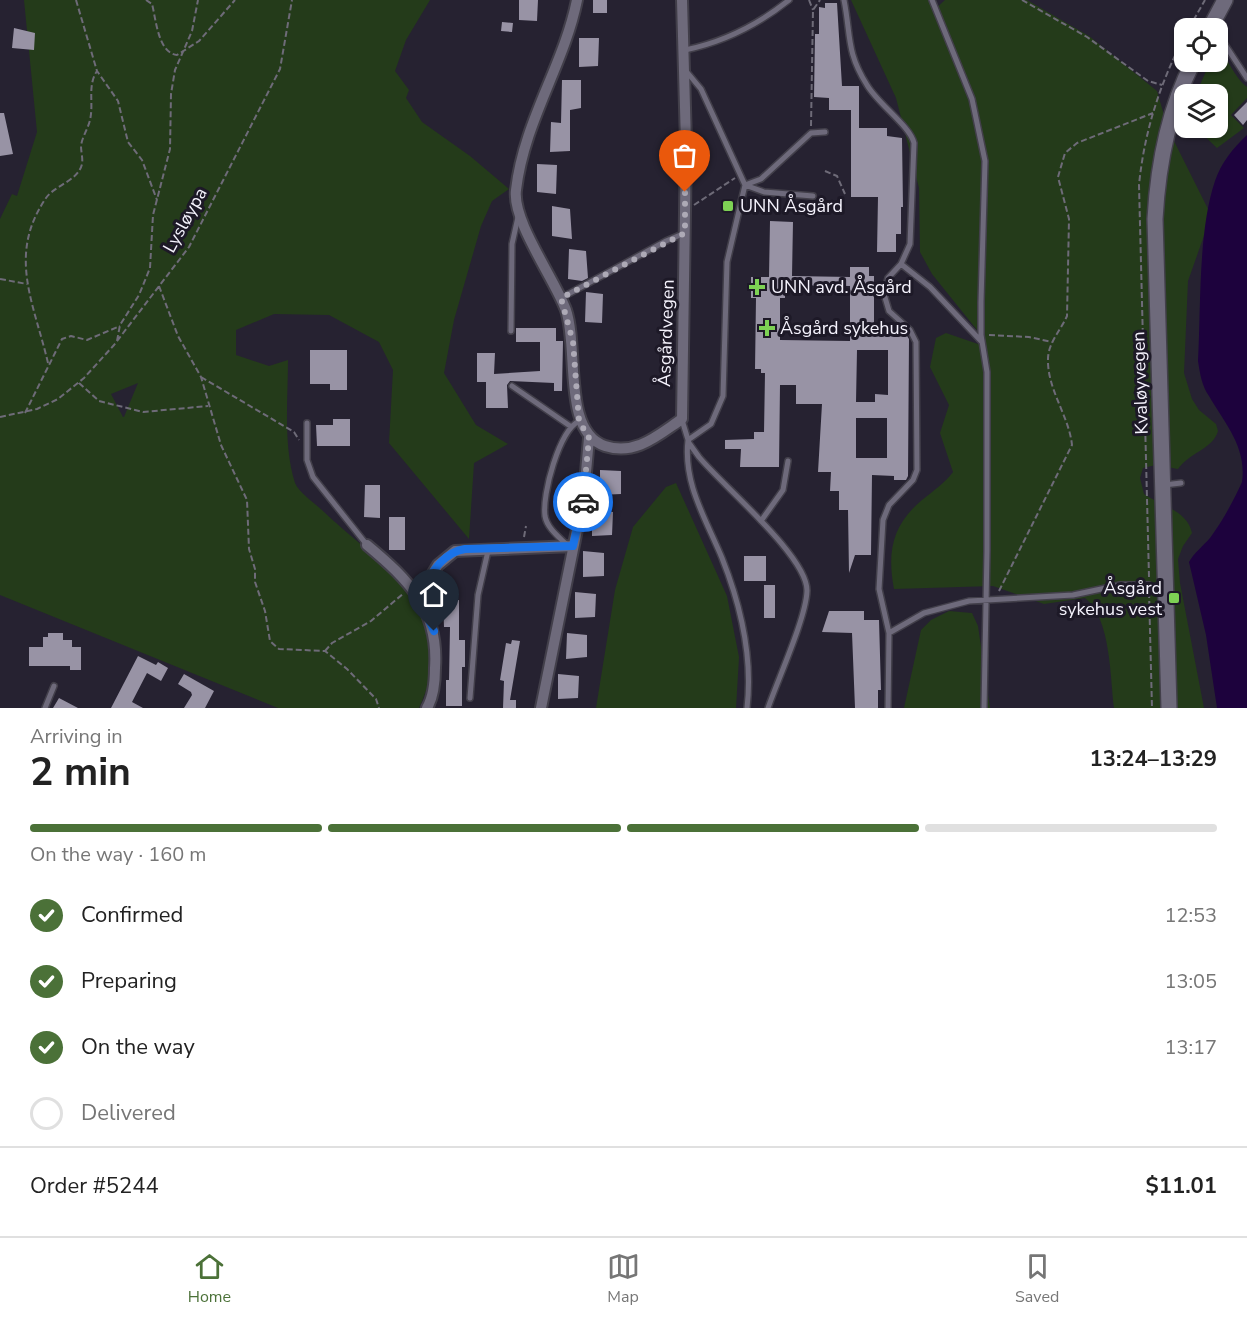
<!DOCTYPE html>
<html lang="en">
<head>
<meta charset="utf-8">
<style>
	:root { --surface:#fff; --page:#f2f2f2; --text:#222; --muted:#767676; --line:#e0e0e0; --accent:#4b7138 }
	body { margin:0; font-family:"Nunito Sans",sans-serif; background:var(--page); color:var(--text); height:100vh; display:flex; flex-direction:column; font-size:22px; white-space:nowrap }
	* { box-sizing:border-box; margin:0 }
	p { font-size:20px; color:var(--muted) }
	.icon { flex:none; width:33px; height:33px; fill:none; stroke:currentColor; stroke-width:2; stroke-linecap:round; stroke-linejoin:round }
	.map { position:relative; height:708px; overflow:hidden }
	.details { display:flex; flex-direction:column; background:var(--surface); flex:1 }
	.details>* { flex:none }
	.fabs { position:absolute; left:1174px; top:18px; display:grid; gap:12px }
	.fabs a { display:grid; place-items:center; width:54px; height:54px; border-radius:12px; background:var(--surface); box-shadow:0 2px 4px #0004; font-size:30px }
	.pin { position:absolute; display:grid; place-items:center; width:51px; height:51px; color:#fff; margin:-62px -26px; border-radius:50% 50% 50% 0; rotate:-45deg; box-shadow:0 0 6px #0007 }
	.pin .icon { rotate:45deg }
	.courier { position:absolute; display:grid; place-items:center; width:60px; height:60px; margin:-30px; border:4px solid #1a73e8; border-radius:50%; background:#fff; color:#222; box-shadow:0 2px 8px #0007 }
	.headline em { font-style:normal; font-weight:700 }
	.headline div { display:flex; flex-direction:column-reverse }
	.headline { display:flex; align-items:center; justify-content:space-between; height:102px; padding:0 30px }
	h1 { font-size:39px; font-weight:700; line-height:45px }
	.bar { display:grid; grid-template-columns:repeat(4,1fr); gap:9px 6px; align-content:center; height:72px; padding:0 30px }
	.bar i { height:8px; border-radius:4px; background:var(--line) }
	.bar .current { background:var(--accent) }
	.bar p { grid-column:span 4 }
	.line { display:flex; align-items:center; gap:15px; padding:0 30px; border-top:2px solid var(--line) }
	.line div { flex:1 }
	ol { padding:0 30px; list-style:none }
	li { display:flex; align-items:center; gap:18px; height:66px }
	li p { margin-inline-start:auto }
	li .icon { padding:6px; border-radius:50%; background:var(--accent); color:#fff; stroke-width:4 }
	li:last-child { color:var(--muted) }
	li i { width:33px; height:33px; border:3px solid var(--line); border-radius:50% }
	.dock { display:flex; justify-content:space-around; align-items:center; height:84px; border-top:2px solid var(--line); background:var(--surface); font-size:16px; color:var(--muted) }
	.dock a { display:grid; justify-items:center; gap:3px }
	.dock .current { color:var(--accent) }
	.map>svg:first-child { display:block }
	.green { fill:#243b1a; fill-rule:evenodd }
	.water { fill:#1d023d }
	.building { fill:#9893a5; fill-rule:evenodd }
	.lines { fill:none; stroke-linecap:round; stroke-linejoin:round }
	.lane-casing { stroke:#423f4a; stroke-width:8 }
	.street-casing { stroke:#423f4a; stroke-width:14 }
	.secondary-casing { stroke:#423f4a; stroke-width:18 }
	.path { stroke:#6e6b78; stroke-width:2; stroke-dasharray:6 3; stroke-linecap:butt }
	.lane { stroke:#6e6a7b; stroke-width:5 }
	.street { stroke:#6e6a7b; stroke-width:10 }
	.secondary { stroke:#6e6a7b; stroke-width:15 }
	.done { stroke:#adaab6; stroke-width:6; stroke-dasharray:0 10.8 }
	.route { stroke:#1a73e8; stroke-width:8 }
	.poi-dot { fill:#7dd154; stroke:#1d1927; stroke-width:2 }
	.labels { text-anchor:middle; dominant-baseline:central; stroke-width:6; stroke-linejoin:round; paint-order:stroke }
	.poi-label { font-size:18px; fill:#f5f3fd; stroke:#1d1927; text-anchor:start }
	.street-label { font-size:18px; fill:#f5f3fd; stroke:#1d1927 }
</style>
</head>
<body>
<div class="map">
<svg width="1247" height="708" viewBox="0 0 1247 708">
	<rect width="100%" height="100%" fill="#262231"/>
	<path class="green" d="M 24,0 L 430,0 L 406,40 L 395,71 L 409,90 L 406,98 L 422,122 L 470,156 L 509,189 L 492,201 L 481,226 L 454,320 L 444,373 L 476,425 L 508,444 L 474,463 L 469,539 L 389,443 L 393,370 L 379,342 L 329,315 L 274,314 L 236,330 L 236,355 L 269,366 L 288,360 C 288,399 283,445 295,483 C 299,493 316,504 324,512 C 385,569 464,612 419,708 L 278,708 L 0,595 L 0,219 L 12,194 L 17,196 L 37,132 ZM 138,383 L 124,417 L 123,417 L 111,394 Z
		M 851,0 L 930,0 L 933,11 L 945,0 L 1027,0 L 1089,36 L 1157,91 L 1168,129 L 1209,211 L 1206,230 L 1188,281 L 1184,373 L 1192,399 L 1199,410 L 1216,424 L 1218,431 C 1213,449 1190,452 1178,469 L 1156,465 L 1143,468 L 1140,478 L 1144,494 C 1161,506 1187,510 1192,533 L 1183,546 L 1178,559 L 1180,583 L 1204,708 L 1114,708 C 1110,677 1111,618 1085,598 L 1044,604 L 993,586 L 894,589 C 887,552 892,525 922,500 C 933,491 945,483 953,472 L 940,433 L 949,405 L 930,367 L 936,338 L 946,333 L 978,344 L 983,343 L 981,335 L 932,274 L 920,252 L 919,188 L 896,98 Z
		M 1218,46 C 1228,59 1234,77 1247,87 L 1247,98 L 1231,115 L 1244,128 L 1217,148 L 1196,128 L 1218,128 L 1218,94 L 1196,94 L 1210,62 L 1218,62 Z
		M 676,483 L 727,596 L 739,657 L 736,708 L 596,708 L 615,590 L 633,527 L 666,487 Z
		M 949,611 L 972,613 L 978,626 L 990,708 L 904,708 L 921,630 L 931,620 Z"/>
	<path class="water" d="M 1247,135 L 1247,708 L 1217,708 L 1206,635 L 1189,562 C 1194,553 1203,546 1210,538 C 1222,522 1234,500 1242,482 C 1247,447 1225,424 1209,396 C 1202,386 1200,374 1198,361 C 1201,307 1198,231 1215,181 C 1221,163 1233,148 1247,135 Z"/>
	<path class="building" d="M 519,0 L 538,0 L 537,21 L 519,20 Z
		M 593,0 L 607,0 L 607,13 L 593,13 Z
		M 825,3 L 837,3 L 842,86 L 859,86 L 859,128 L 887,128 L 887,136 L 902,138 L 903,207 L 901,207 L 901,234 L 896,234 L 896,252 L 877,252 L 878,197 L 851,197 L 851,110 L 829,110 L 829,98 L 814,97 L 815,34 L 819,34 L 819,7 L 825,8 Z
		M 502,22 L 513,23 L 512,32 L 501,31 Z
		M 14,28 L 35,33 L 34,50 L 12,48 Z
		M 579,38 L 599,38 L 598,66 L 579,67 Z
		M 562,80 L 581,80 L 581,108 L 570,110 L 570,151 L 550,152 L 551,122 L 561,123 Z
		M 1247,102 L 1247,120 L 1243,125 L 1234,115 Z
		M 0,113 L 4,113 L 13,154 L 0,156 Z
		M 537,164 L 557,165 L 556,194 L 537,192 Z
		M 552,206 L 570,209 L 572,239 L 552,236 Z
		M 770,221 L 793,222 L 792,276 L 850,277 L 850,267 L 869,267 L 869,276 L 874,276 L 874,336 L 907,336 L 909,339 L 908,476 L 906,480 L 894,480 L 894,476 L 872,475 L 871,555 L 855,555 L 849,573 L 848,510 L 839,510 L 839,491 L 830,491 L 831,472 L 818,472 L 822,404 L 796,404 L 796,385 L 780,385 L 779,467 L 740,467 L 741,449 L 725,449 L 725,440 L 754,439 L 754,432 L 764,432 L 765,373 L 761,373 L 761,369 L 755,369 L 756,298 L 751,298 L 751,277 L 769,277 ZM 785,285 L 850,286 L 850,341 L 780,340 L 780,298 L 785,298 ZM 857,350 L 888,350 L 888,395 L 875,394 L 875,402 L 856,402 ZM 856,418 L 887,418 L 887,458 L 856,458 Z
		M 569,249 L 586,251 L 588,278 L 582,281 L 568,279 Z
		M 586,292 L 603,294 L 602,323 L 585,322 Z
		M 516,328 L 556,328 L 556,341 L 563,341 L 562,391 L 554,391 L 554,383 L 510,381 L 507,385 L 508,408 L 486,408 L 486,382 L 477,382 L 477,353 L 495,353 L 494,374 L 540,371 L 540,342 L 516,342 Z
		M 310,350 L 347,350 L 347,390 L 330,390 L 330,384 L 310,384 Z
		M 333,419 L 350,419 L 350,446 L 317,446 L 316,425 L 333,425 Z
		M 600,470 L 621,471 L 621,494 L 600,495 Z
		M 365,485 L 380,485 L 380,518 L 364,517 Z
		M 592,510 L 613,512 L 612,535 L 592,536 Z
		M 389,517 L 405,517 L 405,550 L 389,550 Z
		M 583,551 L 604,553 L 604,576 L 583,577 Z
		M 744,556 L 766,556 L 766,581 L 744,581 Z
		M 764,585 L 775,585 L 775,618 L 764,618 Z
		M 575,592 L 596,594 L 595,617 L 575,618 Z
		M 443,600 L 459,600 L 459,640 L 465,640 L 465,667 L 462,667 L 462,706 L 446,706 L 446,680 L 449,680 L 450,627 L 444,627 Z
		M 829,611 L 864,611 L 864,620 L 879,620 L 881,690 L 878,690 L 878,708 L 855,708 L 852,633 L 822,632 Z
		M 48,633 L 63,633 L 63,640 L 72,640 L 72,647 L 81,647 L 81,670 L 70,670 L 70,666 L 29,666 L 29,647 L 43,647 L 43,637 L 48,637 Z
		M 567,633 L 587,635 L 587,657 L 566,659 Z
		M 512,640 L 520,641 L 510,700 L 516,700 L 516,708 L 503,708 L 504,681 L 500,680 L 506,643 L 511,644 Z
		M 138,656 L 156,665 L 158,662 L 168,668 L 161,681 L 147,673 L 132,702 L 143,708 L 111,708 Z
		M 184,674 L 214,691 L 205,708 L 184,708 L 192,695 L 191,692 L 178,684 Z
		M 558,674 L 579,676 L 578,698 L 558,699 Z
		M 59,698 L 78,708 L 53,708 Z"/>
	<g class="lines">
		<defs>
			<path id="lane" d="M 844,0 C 851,35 846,52 867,85 C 878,104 910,126 914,143 L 910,244 L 901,264 L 888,278 L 884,294 L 889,311 L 910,330 L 916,342 L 917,470 L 913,480 L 889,505 L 883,520 L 879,589 L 889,633 L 888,708
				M 932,0 L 972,99 L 985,161 L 981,302 L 981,335 L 987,372 L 987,551 L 984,708
				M 1218,34 L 1247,78
				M 685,50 C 724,42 759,24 789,0
				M 686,71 L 701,89 L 745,185 L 764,192 L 813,196
				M 745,185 L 727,262 L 723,396 L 711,424 L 688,440 C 683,484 706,519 722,558 C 741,606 753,657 747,708
				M 745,185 L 761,179 L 811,133 L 825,132
				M 901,264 L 930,287 L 981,341
				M 561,298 L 666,241 L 685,233
				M 511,331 L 512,244 L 518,217
				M 512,386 L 570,426
				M 682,420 L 689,443 L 699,457 C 723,486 808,557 807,591 C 806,618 778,679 768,708
				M 307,423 L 307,460 L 313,477 L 367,545
				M 1164,485 L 1181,483
				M 761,521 L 783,490 L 788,461
				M 567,545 C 559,537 547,528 545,516 C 542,494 559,431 579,421
				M 889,633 L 924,613 L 969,601 L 1073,595 L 1120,585 L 1149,585
				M 470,698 L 478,595 L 488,551
				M 45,708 L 54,686"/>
			<path id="street" d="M 577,0 C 564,65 524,121 516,190 C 512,221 554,278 566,310 C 579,349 562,432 605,446 C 636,456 658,435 682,419 L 686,143 L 682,0
				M 367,545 C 409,580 439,610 435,668 C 435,682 434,696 427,708
				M 419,596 L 438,565 L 455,551 L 573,546
				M 541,708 L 584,495 L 589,438"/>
			<path id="secondary" d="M 1210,28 L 1225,0
				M 1169,708 L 1155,219 C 1158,164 1168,111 1193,62"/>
		</defs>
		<use href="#lane" class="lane-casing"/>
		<use href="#street" class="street-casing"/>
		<use href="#secondary" class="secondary-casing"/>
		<path class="path" d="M 76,0 L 97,71 L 118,101 L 128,142 L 142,160 L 157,200
			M 146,0 L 152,4 C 156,19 158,53 177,55 L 199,41 L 235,0
			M 809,0 L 813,10
			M 1022,0 L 1087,37 L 1148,81 L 1162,85
			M 1189,28 L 1205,0
			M 811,126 L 813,10 L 820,0
			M 825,171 L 837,176 L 845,194
			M 694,205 L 735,178
			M 0,279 L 27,284
			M 159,286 L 178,336 L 201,377 L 221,445 L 247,500 L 249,549 L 255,569 L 255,582 L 265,611 L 270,641 L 279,649 L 325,651 L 347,669 L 376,699 L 379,708
			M 989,335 L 1029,337 L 1052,342
			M 117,341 L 120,325 L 139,295 L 150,268 L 153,215 L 170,149 L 171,94 L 175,70 L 192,31 L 198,0
			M 48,363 C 34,303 7,255 46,198 C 55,185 78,181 82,164 C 83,158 81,152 81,146 C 82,137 88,129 90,120 C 94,103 87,86 97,71
			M 201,377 L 294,432 L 299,440
			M 79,383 L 99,401 L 143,412 L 208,406
			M 25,413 L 62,339 L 71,336 L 87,340 L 120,326
			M 0,417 L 37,409 L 58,399 L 84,378 L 114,345 L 189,247 L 280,69 L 292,0
			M 524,537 L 526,526
			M 1149,577 L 1139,185 C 1144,133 1160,82 1185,36
			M 999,591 L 1072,445 C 1069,416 1047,389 1048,359 C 1048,343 1061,330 1067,316 L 1069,219 L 1058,177 L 1065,153 L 1077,143 L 1153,113
			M 1149,592 L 1152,708
			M 325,651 L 332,643 L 371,621 L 404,593"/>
		<use href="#lane" class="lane"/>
		<use href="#street" class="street"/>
		<use href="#secondary" class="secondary"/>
	</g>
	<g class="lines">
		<path class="done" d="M 583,502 L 589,438 L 579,421 L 573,342 L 561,298 L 685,233 L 685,192"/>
		<path class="route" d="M 434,631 L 418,596 C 430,577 440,553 465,549 L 573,546 L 583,502"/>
	</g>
	<g class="poi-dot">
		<rect x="722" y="200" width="12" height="12" rx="3"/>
		<path d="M754 278h6v6h6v6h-6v6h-6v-6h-6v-6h6z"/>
		<path d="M764 319h6v6h6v6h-6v6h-6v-6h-6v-6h6z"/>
		<rect x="1168" y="592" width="12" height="12" rx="3"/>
	</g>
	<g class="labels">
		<g class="poi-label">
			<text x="740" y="206">UNN Åsgård</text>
			<text x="771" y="287">UNN avd. Åsgård</text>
			<text x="780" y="328">Åsgård sykehus</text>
			<text x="1162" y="588" text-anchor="end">Åsgård<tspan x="1162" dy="21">sykehus vest</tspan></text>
		</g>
		<g class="street-label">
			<text transform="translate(185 220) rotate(-61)">Lysløypa</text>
			<text transform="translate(666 333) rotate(-88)">Åsgårdvegen</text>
			<text transform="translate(1140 383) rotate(-92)">Kvaløyvegen</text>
		</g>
	</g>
</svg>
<div class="fabs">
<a><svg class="icon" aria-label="locate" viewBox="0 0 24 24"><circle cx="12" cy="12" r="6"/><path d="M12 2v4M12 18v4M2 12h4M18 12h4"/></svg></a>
<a><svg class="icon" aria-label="layers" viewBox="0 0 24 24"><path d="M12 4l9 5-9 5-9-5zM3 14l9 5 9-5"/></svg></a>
</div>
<div class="pin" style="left:685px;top:192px;background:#ea580c"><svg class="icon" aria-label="bag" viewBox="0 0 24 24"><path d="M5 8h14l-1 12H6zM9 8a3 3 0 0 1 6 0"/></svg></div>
<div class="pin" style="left:434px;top:631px;background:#1f2937"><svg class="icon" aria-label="home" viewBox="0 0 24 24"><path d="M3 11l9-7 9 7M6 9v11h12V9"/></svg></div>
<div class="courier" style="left:583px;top:502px"><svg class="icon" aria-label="car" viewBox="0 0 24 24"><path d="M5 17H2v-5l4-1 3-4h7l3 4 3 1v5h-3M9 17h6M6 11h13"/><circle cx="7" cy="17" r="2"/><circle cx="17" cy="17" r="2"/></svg></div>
</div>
<section class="details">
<div class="headline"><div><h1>2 min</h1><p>Arriving in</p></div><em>13:24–13:29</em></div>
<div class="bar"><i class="current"></i><i class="current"></i><i class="current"></i><i></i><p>On the way · 160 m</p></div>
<ol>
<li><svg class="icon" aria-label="check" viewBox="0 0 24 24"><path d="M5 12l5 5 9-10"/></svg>Confirmed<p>12:53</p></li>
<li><svg class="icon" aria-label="check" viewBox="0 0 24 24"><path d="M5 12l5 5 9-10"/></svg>Preparing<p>13:05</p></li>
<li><svg class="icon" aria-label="check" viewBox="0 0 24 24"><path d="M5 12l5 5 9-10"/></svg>On the way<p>13:17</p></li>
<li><i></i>Delivered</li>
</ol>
<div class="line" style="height:78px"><div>Order #5244</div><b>$11.01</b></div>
</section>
<nav class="dock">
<a class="current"><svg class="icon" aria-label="home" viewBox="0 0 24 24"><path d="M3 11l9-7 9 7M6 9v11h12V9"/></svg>Home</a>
<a><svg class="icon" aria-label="map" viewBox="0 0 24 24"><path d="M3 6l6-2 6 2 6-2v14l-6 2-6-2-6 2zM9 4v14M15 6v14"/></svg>Map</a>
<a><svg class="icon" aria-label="saved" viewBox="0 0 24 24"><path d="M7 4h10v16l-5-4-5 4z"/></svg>Saved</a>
</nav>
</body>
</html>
